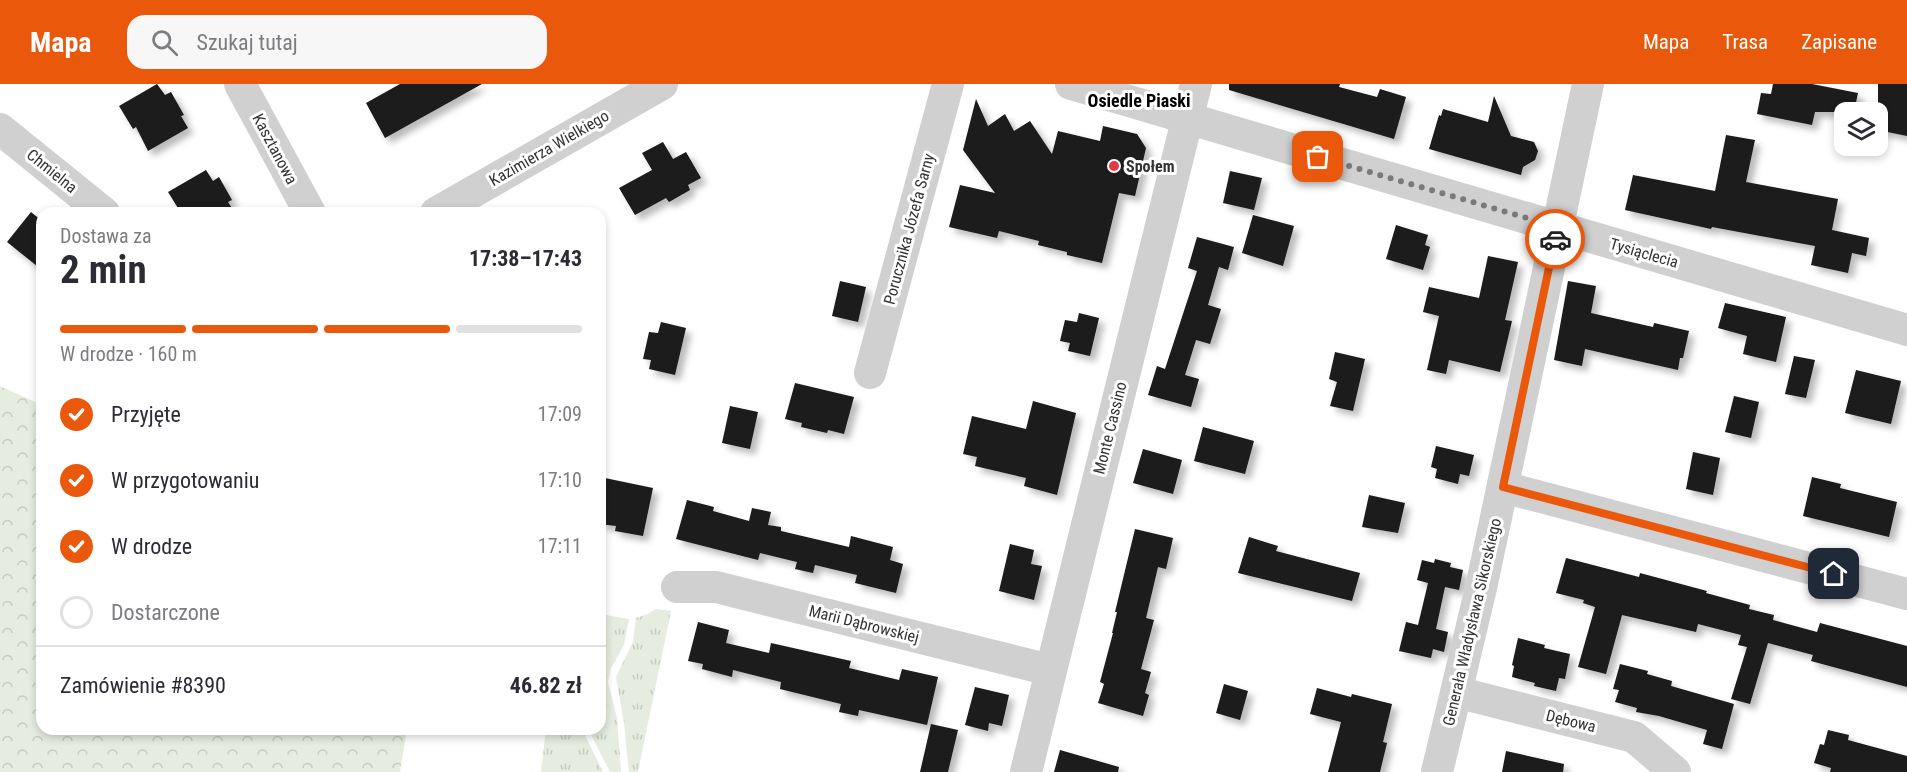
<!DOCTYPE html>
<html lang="pl">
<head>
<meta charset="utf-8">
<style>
	:root { --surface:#fff; --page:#f7f7f7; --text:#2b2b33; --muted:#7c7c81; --line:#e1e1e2; --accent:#ea580c }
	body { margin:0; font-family:"Roboto Condensed",sans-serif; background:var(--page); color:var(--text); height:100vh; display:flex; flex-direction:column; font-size:22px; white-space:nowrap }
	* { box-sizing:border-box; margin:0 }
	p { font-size:20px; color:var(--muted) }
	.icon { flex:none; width:33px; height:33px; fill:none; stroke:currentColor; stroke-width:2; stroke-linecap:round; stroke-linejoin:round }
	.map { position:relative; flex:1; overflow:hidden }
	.drawer { position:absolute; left:36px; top:123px; width:570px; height:528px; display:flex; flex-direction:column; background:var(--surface); border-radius:18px; box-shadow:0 3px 9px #0003 }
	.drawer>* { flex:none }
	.buttons { position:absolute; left:1834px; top:18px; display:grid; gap:12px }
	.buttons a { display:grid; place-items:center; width:54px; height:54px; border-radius:12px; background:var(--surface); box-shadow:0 3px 9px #0003; font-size:30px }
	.pin { position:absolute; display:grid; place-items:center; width:51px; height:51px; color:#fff; margin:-26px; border-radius:12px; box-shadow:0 3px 9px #0006 }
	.courier { position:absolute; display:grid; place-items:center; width:60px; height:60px; margin:-30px; border:4px solid #ea580c; border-radius:50%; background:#fff; color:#222; box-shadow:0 2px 8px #0007 }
	.head em { font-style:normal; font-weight:700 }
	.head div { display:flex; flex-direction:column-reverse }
	.head { display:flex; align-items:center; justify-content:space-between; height:102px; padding:0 24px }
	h1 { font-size:39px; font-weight:700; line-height:45px }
	.bar { display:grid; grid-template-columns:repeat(4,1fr); gap:9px 6px; align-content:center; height:72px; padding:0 24px }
	.bar i { height:8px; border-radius:4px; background:var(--line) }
	.bar .current { background:var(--accent) }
	.bar p { grid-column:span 4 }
	.line { display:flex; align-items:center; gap:15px; padding:0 24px; border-top:2px solid var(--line) }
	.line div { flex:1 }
	ol { padding:0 24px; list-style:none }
	li { display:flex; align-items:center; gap:18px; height:66px }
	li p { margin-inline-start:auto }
	li .icon { padding:6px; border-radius:50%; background:var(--accent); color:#fff; stroke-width:4 }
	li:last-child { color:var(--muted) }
	li i { width:33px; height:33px; border:3px solid var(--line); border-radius:50% }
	header { display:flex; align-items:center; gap:36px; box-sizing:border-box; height:84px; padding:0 30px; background:var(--accent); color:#fff }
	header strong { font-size:28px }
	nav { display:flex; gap:33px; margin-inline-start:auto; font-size:21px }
	.search { width:420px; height:54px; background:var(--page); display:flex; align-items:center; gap:15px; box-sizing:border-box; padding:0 21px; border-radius:18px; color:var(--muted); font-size:22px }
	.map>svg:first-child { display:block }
	.grass { fill:url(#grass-tufts) }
	.forest { fill:url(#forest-crowns) }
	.building { fill:#1a1a1a; filter:url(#shadow) }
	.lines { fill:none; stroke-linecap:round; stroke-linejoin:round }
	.minor { stroke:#d0d0d0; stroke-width:32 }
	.done { stroke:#7a7a7a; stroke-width:6; stroke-dasharray:0 10.8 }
	.route { stroke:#ea580c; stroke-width:8 }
	.poi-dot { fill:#e63946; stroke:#fff; stroke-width:2 }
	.labels { text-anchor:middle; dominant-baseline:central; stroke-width:6; stroke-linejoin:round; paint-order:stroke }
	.street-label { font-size:16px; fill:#333; stroke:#fff }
	.poi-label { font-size:16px; font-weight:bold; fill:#333; stroke:#fff; text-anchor:start }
	.neighbourhood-label { font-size:18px; font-weight:bold; fill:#000; stroke:#fff }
</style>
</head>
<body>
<header>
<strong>Mapa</strong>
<div class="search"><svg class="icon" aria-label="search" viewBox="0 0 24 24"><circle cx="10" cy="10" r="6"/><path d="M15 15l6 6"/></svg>Szukaj tutaj</div>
<nav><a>Mapa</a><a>Trasa</a><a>Zapisane</a></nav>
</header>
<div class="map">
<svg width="1907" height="688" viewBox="0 0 1907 688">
	<defs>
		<pattern id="grass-tufts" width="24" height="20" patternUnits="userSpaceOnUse" patternTransform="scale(1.5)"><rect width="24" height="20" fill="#e6ecdf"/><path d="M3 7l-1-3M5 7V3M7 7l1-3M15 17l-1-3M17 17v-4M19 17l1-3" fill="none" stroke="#c6cbc0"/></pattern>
		<pattern id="forest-crowns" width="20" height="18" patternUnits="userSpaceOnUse" patternTransform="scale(1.5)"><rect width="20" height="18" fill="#e6ecdf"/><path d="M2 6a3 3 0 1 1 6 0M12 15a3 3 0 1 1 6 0" fill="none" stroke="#c6cbc0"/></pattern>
		<filter id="shadow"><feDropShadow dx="5.5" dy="5.5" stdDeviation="3" flood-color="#0004"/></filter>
	</defs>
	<rect width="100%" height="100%" fill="#fff"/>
	<path class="grass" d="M 656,525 L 671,527 L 638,688 L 629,688 L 624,639 L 616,593 L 633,558 L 636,534 L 648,530 Z
		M 600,530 L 629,535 L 624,561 L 611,584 L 608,598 L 617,634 L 621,688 L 610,688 L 588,645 L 600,645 Z
		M 546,645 L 582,645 L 603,688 L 541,688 Z"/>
	<path class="forest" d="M 0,302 L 42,321 L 42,645 L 407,645 L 400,688 L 0,688 Z"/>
	<path class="building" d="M 157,0 L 165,11 L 171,8 L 184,31 L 181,32 L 188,44 L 148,67 L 136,43 L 133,45 L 119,22 Z
		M 400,0 L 482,0 L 385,54 L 366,19 Z
		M 1229,0 L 1340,0 L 1339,3 L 1377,13 L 1380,5 L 1406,13 L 1394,55 L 1229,6 Z
		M 1773,0 L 1812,0 L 1858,9 L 1854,28 L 1815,28 L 1812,41 L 1757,30 L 1761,9 L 1771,10 Z
		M 1878,0 L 1907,0 L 1907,52 L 1878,46 Z
		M 1494,12 L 1511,52 L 1534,58 L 1538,67 L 1535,76 L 1523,83 L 1521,91 L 1429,65 L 1439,31 L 1441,32 L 1443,25 L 1488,38 Z
		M 976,15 L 988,42 L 1005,30 L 1014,47 L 1030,37 L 1052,70 L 1058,47 L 1100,57 L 1103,42 L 1137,50 L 1146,64 L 1135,112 L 1119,109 L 1102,179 L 1067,171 L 1067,168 L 1038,161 L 1039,157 L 999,147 L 997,154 L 949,143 L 960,101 L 995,109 L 963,66 Z
		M 1726,51 L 1755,56 L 1746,98 L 1838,115 L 1832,146 L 1869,154 L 1866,172 L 1852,169 L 1848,189 L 1811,181 L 1815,162 L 1712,143 L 1711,145 L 1625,126 L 1633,91 L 1715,107 Z
		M 663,58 L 673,75 L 686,68 L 701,94 L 688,101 L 690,106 L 669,118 L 666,114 L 635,131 L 619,104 L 652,86 L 642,69 Z
		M 206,86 L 213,97 L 219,93 L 232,116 L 228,118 L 235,129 L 181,129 L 168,108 Z
		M 1230,87 L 1262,94 L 1254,126 L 1223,119 Z
		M 31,128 L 42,137 L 42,186 L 7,158 Z
		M 1253,131 L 1294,142 L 1283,182 L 1242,169 Z
		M 1396,141 L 1428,151 L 1425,161 L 1430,163 L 1423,186 L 1386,175 Z
		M 1197,153 L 1234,163 L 1228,186 L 1219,183 L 1208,221 L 1221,225 L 1210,260 L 1196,256 L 1185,291 L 1199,295 L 1191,323 L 1148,311 L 1157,282 L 1165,285 L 1197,187 L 1188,184 Z
		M 1488,172 L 1518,178 L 1505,236 L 1512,237 L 1500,288 L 1449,276 L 1446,290 L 1427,286 L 1439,232 L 1423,228 L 1429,203 L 1479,214 Z
		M 840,197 L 866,203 L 858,238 L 832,232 Z
		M 1568,197 L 1596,202 L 1591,229 L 1653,243 L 1654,239 L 1689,247 L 1683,274 L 1680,274 L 1678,286 L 1585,265 L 1582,282 L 1554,276 Z
		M 1725,219 L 1786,233 L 1776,278 L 1743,270 L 1747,252 L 1718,244 Z
		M 1079,229 L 1099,234 L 1090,272 L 1068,267 L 1070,259 L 1060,257 L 1065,236 L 1077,238 Z
		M 661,238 L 686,244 L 675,291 L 649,285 L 651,276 L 643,275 L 649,248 L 658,249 Z
		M 1335,268 L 1365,275 L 1353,327 L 1330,322 L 1337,298 L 1329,295 Z
		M 1794,272 L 1815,276 L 1806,314 L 1785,310 Z
		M 1856,286 L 1901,297 L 1891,340 L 1845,329 Z
		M 795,299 L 854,313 L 844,350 L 828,346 L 827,349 L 801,343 L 802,339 L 785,335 Z
		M 1734,312 L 1759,318 L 1751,354 L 1725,348 Z
		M 1033,317 L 1076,329 L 1057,411 L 1024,402 L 1026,394 L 975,382 L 977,373 L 963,370 L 972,332 L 1026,345 Z
		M 730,322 L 758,328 L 750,365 L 722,359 Z
		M 1203,343 L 1254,357 L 1245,390 L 1194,377 Z
		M 1436,362 L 1474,371 L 1469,392 L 1460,390 L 1458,400 L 1435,394 L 1437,385 L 1431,383 Z
		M 1143,365 L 1182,376 L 1173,410 L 1133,399 Z
		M 1693,368 L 1720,374 L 1713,411 L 1686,405 Z
		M 600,393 L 653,404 L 643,452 L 615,447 L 616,442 L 600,440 Z
		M 1812,393 L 1841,400 L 1840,404 L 1897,418 L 1889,453 L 1803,432 Z
		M 1369,411 L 1405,419 L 1398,449 L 1362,443 Z
		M 687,416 L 714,423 L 713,427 L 749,437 L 752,424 L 771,428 L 768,441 L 781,443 L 781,447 L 849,463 L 851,452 L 893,463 L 890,476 L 903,480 L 896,509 L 855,499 L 857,491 L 815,481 L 813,489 L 795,485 L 797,478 L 760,469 L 758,476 L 676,455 Z
		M 1135,445 L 1173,454 L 1166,485 L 1158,483 L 1146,534 L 1154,536 L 1141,585 L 1151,588 L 1145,609 L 1149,611 L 1143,632 L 1098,619 L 1104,600 L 1100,598 L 1113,549 L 1112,549 L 1117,528 L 1115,528 Z
		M 1249,453 L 1278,462 L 1276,467 L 1360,489 L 1352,517 L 1238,489 Z
		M 1010,460 L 1034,466 L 1031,480 L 1042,482 L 1034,516 L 999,507 Z
		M 1566,474 L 1639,493 L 1640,489 L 1707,507 L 1706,509 L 1750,521 L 1749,525 L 1774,531 L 1773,536 L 1817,548 L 1820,539 L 1907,562 L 1907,603 L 1811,577 L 1813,571 L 1768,559 L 1750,620 L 1731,615 L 1747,563 L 1738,561 L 1741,551 L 1698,540 L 1696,548 L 1622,531 L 1606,590 L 1578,583 L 1595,523 L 1583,519 L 1584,516 L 1556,509 Z
		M 1435,475 L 1451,479 L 1450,483 L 1463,486 L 1459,506 L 1445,503 L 1436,545 L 1448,548 L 1444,568 L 1433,565 L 1431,574 L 1399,567 L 1406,538 L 1418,541 L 1428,499 L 1417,496 L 1422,476 L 1434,479 Z
		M 698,538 L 729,546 L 726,559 L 769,569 L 771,559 L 851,577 L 849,584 L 899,596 L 902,585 L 938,593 L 927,641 L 859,626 L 858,632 L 839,628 L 841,620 L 780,605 L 781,598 L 733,586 L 732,593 L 702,585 L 703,580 L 688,577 Z
		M 1518,554 L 1545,561 L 1544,564 L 1570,570 L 1565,595 L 1559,594 L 1556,607 L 1534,602 L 1535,599 L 1512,593 L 1514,582 L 1512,581 Z
		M 1620,580 L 1648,587 L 1647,590 L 1672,597 L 1671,602 L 1734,620 L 1722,665 L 1703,660 L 1707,646 L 1659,632 L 1636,628 L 1637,624 L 1615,618 L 1619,606 L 1613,605 Z
		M 1224,600 L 1248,607 L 1240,636 L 1216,629 Z
		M 975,603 L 1009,611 L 1002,642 L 989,639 L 988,647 L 965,641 Z
		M 1317,604 L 1351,613 L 1352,610 L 1392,620 L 1383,658 L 1387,659 L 1380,688 L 1328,688 L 1341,638 L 1310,630 Z
		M 931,640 L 958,646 L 948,688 L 920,688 Z
		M 1828,646 L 1849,651 L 1848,656 L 1907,672 L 1907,688 L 1830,688 L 1831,684 L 1814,679 L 1820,660 L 1824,661 Z
		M 1060,666 L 1119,683 L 1118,688 L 1054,688 Z
		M 1506,667 L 1564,680 L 1563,688 L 1502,688 Z"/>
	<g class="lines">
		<path class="minor" d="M 240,0 L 310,129
			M 1071,0 L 1907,246
			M 0,45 L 104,129
			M 436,129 L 662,0
			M 870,289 L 948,0
			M 1503,403 L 1907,510
			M 677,503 L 716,503 L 1050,586
			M 1456,608 L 1634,653 L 1675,688
			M 1026,688 L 1196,0
			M 1437,688 L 1481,504 L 1588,0"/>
	</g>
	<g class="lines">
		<path class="done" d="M 1318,73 L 1558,143 L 1555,155"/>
		<path class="route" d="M 1555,155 L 1503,403 L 1834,490"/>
	</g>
	<circle class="poi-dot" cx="1114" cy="82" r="6"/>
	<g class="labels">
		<g class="street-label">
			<text transform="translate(549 64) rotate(-30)">Kazimierza Wielkiego</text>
			<text transform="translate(275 65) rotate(62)">Kasztanowa</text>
			<text transform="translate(52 87) rotate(39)">Chmielna</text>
			<text transform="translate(909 145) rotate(-75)">Porucznika Józefa Sarny</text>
			<text transform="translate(1644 169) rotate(16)">Tysiąclecia</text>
			<text transform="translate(1110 344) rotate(-76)">Monte Cassino</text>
			<text transform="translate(1472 538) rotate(-77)">Generała Władysława Sikorskiego</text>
			<text transform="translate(864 540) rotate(14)">Marii Dąbrowskiej</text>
			<text transform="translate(1571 637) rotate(14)">Dębowa</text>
		</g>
		<g class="poi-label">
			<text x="1126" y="82">Społem</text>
		</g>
		<g class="neighbourhood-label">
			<text x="1139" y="16">Osiedle Piaski</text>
		</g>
	</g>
</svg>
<div class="buttons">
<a><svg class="icon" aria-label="layers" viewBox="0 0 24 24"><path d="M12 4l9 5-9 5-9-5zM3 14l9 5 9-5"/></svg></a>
</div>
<div class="pin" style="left:1318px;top:73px;background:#ea580c"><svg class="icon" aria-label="bag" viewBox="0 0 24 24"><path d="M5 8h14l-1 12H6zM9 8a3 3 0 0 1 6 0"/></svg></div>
<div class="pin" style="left:1834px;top:490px;background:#1f2937"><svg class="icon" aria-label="home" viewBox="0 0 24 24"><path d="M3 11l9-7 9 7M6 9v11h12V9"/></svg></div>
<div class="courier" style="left:1555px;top:155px"><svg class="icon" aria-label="car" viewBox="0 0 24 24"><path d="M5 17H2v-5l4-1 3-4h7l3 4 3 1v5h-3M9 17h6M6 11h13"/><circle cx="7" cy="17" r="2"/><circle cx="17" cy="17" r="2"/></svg></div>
<section class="drawer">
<div class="head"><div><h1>2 min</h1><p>Dostawa za</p></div><em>17:38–17:43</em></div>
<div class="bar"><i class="current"></i><i class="current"></i><i class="current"></i><i></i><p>W drodze · 160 m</p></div>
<ol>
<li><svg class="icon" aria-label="check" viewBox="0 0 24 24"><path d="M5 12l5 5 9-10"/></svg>Przyjęte<p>17:09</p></li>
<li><svg class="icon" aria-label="check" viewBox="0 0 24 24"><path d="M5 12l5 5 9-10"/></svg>W przygotowaniu<p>17:10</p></li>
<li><svg class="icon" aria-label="check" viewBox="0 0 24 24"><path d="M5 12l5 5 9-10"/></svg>W drodze<p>17:11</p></li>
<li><i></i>Dostarczone</li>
</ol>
<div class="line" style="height:78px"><div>Zamówienie #8390</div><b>46.82 zł</b></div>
</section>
</div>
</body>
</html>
